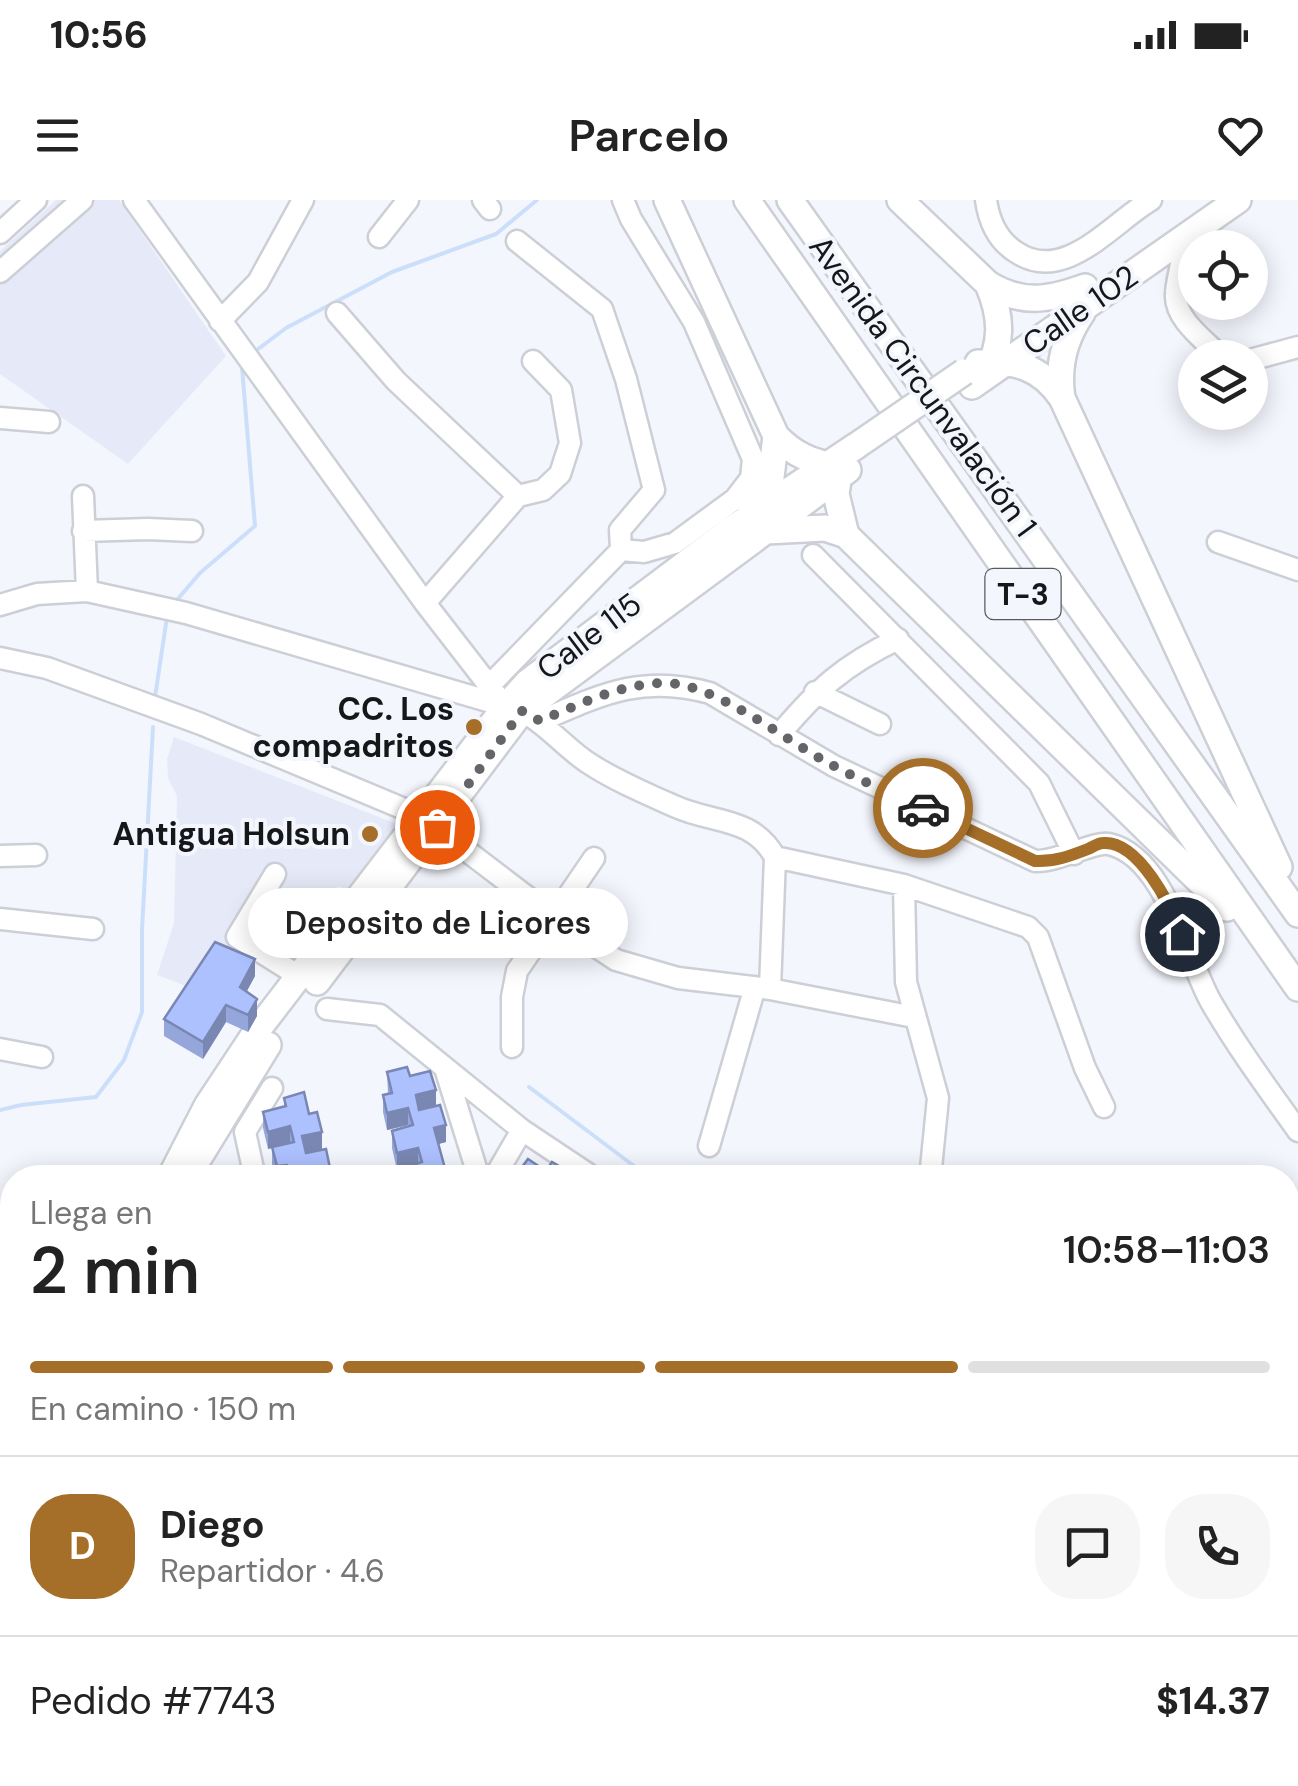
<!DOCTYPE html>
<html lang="es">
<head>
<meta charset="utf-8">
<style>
	:root { --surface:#fff; --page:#f6f6f6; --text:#222; --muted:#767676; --line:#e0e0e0; --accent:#a56e29 }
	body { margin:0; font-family:"DM Sans",sans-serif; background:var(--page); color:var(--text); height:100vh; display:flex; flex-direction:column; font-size:38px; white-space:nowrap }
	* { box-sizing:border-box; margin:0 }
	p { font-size:32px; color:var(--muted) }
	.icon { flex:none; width:55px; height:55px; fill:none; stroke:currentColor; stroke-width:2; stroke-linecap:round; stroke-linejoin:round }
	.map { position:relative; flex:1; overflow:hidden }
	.side { position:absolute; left:0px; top:965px; width:1300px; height:622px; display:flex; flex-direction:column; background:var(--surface); border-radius:40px 40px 0 0; box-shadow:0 5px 25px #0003 }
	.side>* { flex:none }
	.buttons { position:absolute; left:1178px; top:30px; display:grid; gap:20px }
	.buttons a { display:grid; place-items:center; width:90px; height:90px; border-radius:50%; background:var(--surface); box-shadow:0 5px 25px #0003; font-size:50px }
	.pin { position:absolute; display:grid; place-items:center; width:85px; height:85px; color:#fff; margin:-42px; border:5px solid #fff; border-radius:50%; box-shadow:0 2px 10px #0007 }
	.courier { position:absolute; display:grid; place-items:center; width:100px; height:100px; margin:-50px; border:8px solid #a56e29; border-radius:50%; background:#fff; color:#222; box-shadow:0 2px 12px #0007 }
	.bubble { position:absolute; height:70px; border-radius:35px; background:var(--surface); box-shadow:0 5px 25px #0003; font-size:32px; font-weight:600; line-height:70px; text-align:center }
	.summary em { font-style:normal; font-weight:600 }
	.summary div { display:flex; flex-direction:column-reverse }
	.summary { display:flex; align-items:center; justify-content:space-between; height:170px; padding:0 30px }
	h1 { font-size:65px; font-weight:600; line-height:75px }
	.bar { display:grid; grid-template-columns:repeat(4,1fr); gap:15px 10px; align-content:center; height:120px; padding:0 30px }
	.bar i { height:12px; border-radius:8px; background:var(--line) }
	.bar .on { background:var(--accent) }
	.bar p { grid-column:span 4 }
	.line { display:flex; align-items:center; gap:25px; padding:0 30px; border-top:2px solid var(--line) }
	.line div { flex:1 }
	.round { display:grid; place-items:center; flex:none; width:105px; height:105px; border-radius:40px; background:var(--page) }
	.status { display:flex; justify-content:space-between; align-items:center; height:70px; padding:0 50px; background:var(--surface); direction:ltr }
	.status svg { height:28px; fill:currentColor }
	header { display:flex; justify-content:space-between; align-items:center; height:130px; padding:0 30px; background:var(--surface); font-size:45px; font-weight:600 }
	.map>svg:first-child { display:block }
	.built { fill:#e6eaf8 }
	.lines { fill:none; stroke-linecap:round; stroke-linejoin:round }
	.stream { stroke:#cbdffb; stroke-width:4 }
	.minor-casing { stroke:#cccfd5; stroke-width:25 }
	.major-casing { stroke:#cccfd5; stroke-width:30 }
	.minor { stroke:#fff; stroke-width:20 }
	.major { stroke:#fff; stroke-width:25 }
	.major-bridge-casing { stroke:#cccfd5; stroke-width:30; stroke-linecap:butt }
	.major-bridge { stroke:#fff; stroke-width:25 }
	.wall { fill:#95a6db }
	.shaded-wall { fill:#7987b2 }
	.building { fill:#adc1ff; stroke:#7987b2; stroke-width:2.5 }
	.done { stroke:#646569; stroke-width:10; stroke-dasharray:0 18 }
	.route { stroke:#a56e29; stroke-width:12 }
	.poi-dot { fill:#a56e29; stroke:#f4f6fd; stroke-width:4 }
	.labels { text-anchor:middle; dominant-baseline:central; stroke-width:8; stroke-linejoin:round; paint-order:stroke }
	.shield { fill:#f4f6fd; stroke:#595a5d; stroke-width:2.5 }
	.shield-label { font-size:30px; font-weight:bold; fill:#161719 }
	.street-label { font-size:32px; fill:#161719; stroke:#f4f6fd }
	.poi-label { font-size:32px; font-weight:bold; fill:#161719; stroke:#f4f6fd; text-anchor:end }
</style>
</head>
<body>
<div class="status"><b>10:56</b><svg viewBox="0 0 49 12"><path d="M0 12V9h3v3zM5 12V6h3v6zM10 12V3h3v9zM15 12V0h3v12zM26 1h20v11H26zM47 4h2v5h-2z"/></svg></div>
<header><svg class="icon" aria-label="menu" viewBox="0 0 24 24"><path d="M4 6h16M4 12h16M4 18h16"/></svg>Parcelo<svg class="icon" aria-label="heart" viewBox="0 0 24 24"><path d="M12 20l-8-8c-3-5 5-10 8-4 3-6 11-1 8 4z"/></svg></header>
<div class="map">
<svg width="1298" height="1586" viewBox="0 0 1298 1586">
	<rect width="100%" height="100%" fill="#f4f6fd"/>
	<path class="built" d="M 56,0 L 119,0 L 226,156 L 128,264 L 0,174 L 0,51 Z
		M 174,537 L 402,626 L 351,691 L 338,686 L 272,769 L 219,747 L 194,789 L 157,775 L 174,723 L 177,596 L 168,578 L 167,559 Z"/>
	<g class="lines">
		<path class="stream" d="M 253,153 L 286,128 L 392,72 L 496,34 L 537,0
			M 176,401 L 200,373 L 255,326 L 242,167
			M 155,497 L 167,417
			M 529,887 L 650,978
			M 0,910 L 21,905 L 96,897 L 124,860 L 142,812 L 142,730 L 153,527
			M 1288,1089 L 1298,1090"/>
		<defs>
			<path id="minor" d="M 134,0 L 425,403 L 504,505
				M 483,0 L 490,9
				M 986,0 C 989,21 997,40 1016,52 C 1064,85 1112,23 1151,0
				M 0,33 L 36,0
				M 379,37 L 408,0
				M 1183,38 C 1185,59 1177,74 1176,94 C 1174,119 1206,141 1222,158
				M 0,72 L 82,0
				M 337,113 L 396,181 L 518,296 L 425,403
				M 220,121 L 258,82 L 303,0
				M 1250,160 L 1298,147
				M 0,218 L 49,222
				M 83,296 L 87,391
				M 518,296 L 543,290 L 560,274 L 570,243 L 561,190 L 533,161
				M 83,331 L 148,329 L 192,331
				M 1218,342 L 1298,370
				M 621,350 L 644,352 L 675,343 L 735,299 L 751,278 L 753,259 L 694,122 L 631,19 L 623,0
				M 813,355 L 1039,583 L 1074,654
				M 0,405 L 37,394 L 87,391 L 186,413 L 522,511 C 548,525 566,549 590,564 C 616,581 647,594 674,606 C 713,624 752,616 775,657 L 770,789
				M 0,458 L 47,468 L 201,524 L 421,616 L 568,728 L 616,760 L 678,778 L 770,789 L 914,817
				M 489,486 L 621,350 L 620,330 L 654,290 L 626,179 L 602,109 L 517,41
				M 815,492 L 880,524
				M 540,521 C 602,494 643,474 710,493 L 834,566 L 1035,661 C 1059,662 1094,641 1109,644 C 1166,657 1186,758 1211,802 C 1237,847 1268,889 1298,931
				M 779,535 C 818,489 842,466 898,439
				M 0,656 L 36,655
				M 775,657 L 904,685 L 1028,727 L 1038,737 L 1085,868 L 1104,907
				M 275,674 L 237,737 L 299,776
				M 904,685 L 906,782 L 938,898 L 930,978
				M 0,719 L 93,729
				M 327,809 L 380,815 L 522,930 L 594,978
				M 512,847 L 512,797 L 517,771 L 594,658
				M 0,849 L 42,857
				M 445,868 L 479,978
				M 709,946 L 755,787
				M 255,978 L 245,932 L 272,888
				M 494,978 L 522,930
				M 0,1102 L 12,1101
				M 0,1154 L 12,1125
				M 1288,1221 L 1298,1202
				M 1288,1250 L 1298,1257
				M 1288,1491 L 1298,1497
				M 894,1575 L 896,1586
				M 226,1586 L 233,1575"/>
			<path id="major" d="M 667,0 L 776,236 C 793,254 812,263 837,266
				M 747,0 L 1298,788
				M 790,0 L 1298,714
				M 900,0 L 988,84 C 1022,105 1049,100 1085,87
				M 978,163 C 1015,160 1040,166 1062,198 L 1279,667
				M 986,176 C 1002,143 1003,119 988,84
				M 972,186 L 1238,0
				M 1062,198 C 1057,166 1064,139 1082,113
				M 840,267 L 836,294 L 846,335
				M 751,310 L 771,277 L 776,236
				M 766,331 L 825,328 L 846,335 L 1227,708
				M 317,782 L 522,511 L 848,270
				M 195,964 L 268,845
				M 170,978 L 207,906 L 256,832 L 506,506 L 528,482 L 729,331 L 856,246
				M 0,1430 L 12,1417"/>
		</defs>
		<use href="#minor" class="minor-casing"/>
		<use href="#major" class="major-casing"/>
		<use href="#minor" class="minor"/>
		<use href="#major" class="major"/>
		<defs>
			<path id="major-bridge" d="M 856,246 L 964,172"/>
		</defs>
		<use href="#major-bridge" class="major-bridge-casing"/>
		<use href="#major-bridge" class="major-bridge"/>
	</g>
	<path class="wall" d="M 255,776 L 246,792 L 257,816 L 248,832 L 226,822 L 203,859 L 164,836 L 164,819 Z
		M 387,872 L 410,876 L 436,906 L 446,942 L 439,944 L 446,972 L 458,978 L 401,978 L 401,969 L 397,970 L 392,948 L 392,931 L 408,926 L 408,925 L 387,930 L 383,912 L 383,895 L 388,894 Z
		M 284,898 L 309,914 L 322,949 L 306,953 L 330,978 L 275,978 L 272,964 L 272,948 L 268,949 L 263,928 L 263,912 L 284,907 Z
		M 12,1009 L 12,1078 L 0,1079 L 0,1010 Z
		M 0,1506 L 12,1512 L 4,1572 L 0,1569 Z
		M 20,1575 L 107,1575 L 105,1578 L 112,1582 L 139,1586 L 48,1586 L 41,1582 L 39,1586 L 30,1586 L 20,1580 Z
		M 520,1575 L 572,1575 L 572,1578 L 579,1586 L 521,1586 Z
		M 944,1575 L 1005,1575 L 1005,1586 L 947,1586 Z
		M 1212,1575 L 1272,1575 L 1273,1586 L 1214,1586 Z"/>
	<path class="shaded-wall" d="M 255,759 L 255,776 L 240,804 L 240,787 Z
		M 257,799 L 257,816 L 248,832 L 248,815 Z
		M 226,805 L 226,822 L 203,859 L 203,842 Z
		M 436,890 L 436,906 L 416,912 L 416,895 Z
		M 408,908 L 408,925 L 387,930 L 387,913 Z
		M 446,925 L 446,942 L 434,945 L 434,928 Z
		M 290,926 L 290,943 L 268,949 L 268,932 Z
		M 322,932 L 322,949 L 302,953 L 302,936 Z
		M 418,948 L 418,965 L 397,970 L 397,953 Z
		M 330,968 L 330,978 L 311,978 L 311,973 Z
		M 12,1346 L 12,1363 L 0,1378 L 0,1361 Z
		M 12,1542 L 12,1559 L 4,1572 L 4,1555 Z
		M 36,1575 L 41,1575 L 41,1582 L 39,1586 L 36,1586 Z
		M 551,1575 L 572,1575 L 572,1579 L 551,1585 Z
		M 959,1575 L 959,1586 L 949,1586 L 949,1577 Z
		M 1005,1576 L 1005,1586 L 984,1586 L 984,1581 Z
		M 1273,1579 L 1273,1586 L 1252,1586 L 1252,1583 Z
		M 547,1580 L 547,1586 L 525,1586 Z"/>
	<path class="building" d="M 215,742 L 255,759 L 240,787 L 257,799 L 248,815 L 226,805 L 203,842 L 164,819 Z
		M 407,867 L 410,876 L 430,871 L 436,890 L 416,895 L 419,910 L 440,905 L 446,925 L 434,928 L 446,972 L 456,969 L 458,978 L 403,978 L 401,969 L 422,962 L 418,948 L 397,953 L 392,931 L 413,925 L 408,908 L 387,913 L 383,895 L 392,893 L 387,872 Z
		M 304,892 L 309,914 L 317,912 L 322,932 L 302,936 L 306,953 L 326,949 L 330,968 L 311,973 L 312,978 L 290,978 L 287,965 L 277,966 L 272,947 L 294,942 L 290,926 L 268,932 L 263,912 L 286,906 L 284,898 Z
		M 528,959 L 546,971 L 552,962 L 569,972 L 566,978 L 519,978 L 516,975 Z
		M 12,1009 L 12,1061 L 0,1062 L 0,1010 Z
		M 0,1331 L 12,1340 L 12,1346 L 0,1361 Z
		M 1,1505 L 12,1512 L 12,1542 L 4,1555 L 0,1552 Z
		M 57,1575 L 101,1575 L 112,1582 L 116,1575 L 137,1575 L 139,1577 L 133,1585 L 134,1586 L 74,1586 Z
		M 522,1575 L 553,1575 L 556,1582 L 577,1577 L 579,1586 L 548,1586 L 547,1580 L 525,1585 Z
		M 843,1575 L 862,1575 L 866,1586 L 845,1586 Z
		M 959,1575 L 1005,1575 L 1005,1576 L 984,1581 L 985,1586 L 962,1586 Z
		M 1215,1575 L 1272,1575 L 1273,1579 L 1252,1583 L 1253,1586 L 1230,1586 L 1229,1577 L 1216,1579 Z
		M 826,1578 L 828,1586 L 806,1586 L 805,1583 Z"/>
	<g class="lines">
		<path class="done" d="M 437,627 L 522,511 L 540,521 C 580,504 622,483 666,483 C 716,484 786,541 832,565 C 861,581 893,594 923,608"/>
		<path class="route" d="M 923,608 L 1035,661 C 1054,662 1070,656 1088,649 C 1093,647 1098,643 1103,643 C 1139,640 1171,707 1182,734"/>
	</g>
	<g class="poi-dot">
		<circle cx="474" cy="527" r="10"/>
		<circle cx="370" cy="634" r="10"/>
	</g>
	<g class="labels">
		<rect class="shield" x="985.5" y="369" width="75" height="50" rx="8"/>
		<g class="shield-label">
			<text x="1023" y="394">T-3</text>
		</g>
		<g class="street-label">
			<text transform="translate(1080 110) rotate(-35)">Calle 102</text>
			<text transform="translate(923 186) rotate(54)">Avenida Circunvalación 1</text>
			<text transform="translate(589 436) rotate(-37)">Calle 115</text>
		</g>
		<g class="poi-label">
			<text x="454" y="509">CC. Los<tspan x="454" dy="37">compadritos</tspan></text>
			<text x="350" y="634">Antigua Holsun</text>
		</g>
	</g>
</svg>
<div class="buttons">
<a><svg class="icon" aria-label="locate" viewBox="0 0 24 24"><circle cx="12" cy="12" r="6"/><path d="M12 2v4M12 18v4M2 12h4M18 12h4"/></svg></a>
<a><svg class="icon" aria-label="layers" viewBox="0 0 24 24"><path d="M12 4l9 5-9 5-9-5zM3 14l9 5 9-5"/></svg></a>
</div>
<div class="pin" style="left:437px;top:627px;background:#ea580c"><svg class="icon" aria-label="bag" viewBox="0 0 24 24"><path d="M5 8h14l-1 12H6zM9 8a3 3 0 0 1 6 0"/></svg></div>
<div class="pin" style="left:1182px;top:734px;background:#1f2937"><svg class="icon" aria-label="home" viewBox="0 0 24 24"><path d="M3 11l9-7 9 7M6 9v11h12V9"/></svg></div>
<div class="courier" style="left:923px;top:608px"><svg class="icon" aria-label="car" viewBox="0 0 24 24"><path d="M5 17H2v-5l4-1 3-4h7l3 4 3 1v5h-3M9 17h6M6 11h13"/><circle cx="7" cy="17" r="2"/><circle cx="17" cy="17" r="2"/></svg></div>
<div class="bubble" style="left:248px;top:688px;width:380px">Deposito de Licores</div>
<section class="side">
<div class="summary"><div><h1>2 min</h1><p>Llega en</p></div><em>10:58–11:03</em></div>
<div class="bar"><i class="on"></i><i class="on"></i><i class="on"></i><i></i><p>En camino · 150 m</p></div>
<div class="line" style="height:180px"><b class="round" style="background:var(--accent);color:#fff">D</b><div><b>Diego</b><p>Repartidor · 4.6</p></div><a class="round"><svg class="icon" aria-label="chat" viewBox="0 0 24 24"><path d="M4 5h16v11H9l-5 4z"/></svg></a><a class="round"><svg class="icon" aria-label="phone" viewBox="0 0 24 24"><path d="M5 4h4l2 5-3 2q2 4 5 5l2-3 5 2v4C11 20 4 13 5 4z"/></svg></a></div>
<div class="line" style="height:130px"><div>Pedido #7743</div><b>$14.37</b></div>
</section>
</div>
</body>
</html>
